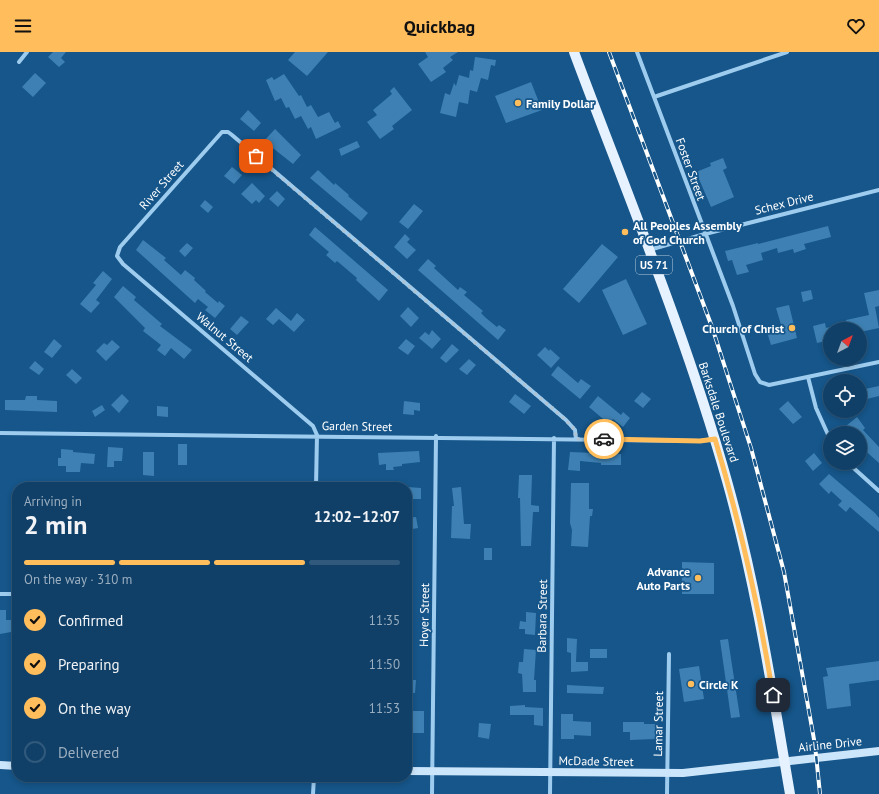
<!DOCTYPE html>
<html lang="en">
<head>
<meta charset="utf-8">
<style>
	:root { --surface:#104068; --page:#19476e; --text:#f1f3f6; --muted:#9cafc0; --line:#30597c; --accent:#ffbd5c }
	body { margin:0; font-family:"PT Sans",sans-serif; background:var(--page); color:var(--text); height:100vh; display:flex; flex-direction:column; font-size:15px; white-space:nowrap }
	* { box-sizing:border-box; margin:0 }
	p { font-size:13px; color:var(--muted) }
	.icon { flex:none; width:22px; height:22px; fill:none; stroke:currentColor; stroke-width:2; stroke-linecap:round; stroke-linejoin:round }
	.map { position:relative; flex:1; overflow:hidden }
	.panel { position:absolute; left:12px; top:430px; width:400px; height:300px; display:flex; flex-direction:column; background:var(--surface); border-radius:16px; box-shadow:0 2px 6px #0003,0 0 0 1px var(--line) }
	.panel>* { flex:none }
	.needle { width:26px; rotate:41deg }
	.buttons { position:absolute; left:823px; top:270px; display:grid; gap:8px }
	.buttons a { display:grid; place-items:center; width:44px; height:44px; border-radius:50%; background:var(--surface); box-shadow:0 2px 6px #0003,0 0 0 1px var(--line); font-size:20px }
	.pin { position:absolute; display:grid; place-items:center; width:34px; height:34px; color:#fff; margin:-17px; border-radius:8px; box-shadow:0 2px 6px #0006 }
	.courier { position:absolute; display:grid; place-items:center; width:40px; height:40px; margin:-20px; border:3px solid #ffbd5c; border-radius:50%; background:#fff; color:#222; box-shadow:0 1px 5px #0007 }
	.summary em { font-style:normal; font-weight:700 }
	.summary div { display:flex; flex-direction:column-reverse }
	.summary { display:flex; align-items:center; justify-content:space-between; height:68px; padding:0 12px }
	h1 { font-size:26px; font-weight:700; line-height:30px }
	.bar { display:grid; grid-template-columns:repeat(4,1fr); gap:6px 4px; align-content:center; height:48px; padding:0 12px }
	.bar i { height:5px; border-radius:3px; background:var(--line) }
	.bar .on { background:var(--accent) }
	.bar p { grid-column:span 4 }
	ol { padding:0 12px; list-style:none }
	li { display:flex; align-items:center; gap:12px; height:44px }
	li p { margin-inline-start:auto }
	li .icon { padding:4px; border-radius:50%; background:var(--accent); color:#111; stroke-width:4 }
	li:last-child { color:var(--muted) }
	li i { width:22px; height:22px; border:2px solid var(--line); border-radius:50% }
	header { display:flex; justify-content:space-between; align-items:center; height:52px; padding:0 12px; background:var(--accent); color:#111; font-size:18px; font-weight:700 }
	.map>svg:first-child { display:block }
	.building { fill:#3e80b3 }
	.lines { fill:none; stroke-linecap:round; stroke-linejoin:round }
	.street { stroke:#9eccef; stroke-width:4 }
	.secondary { stroke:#cbe5fa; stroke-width:8 }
	.primary { stroke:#e6f2ff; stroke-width:10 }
	.rail-casing { stroke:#fff; stroke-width:4 }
	.rail { stroke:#16568a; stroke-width:2.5; stroke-dasharray:8; stroke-linecap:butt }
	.done { stroke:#adc4d6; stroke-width:4; stroke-dasharray:0 7.2 }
	.route { stroke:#ffbd5c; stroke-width:5 }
	.poi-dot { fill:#ffbd5c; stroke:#16568a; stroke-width:1.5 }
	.labels { text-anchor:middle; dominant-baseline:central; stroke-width:3.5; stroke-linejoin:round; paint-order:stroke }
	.shield { fill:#16568a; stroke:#b9ccdc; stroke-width:1 }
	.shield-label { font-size:11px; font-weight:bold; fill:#fff }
	.poi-label { font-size:12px; font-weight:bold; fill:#fff; stroke:#16568a; text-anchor:start }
	.street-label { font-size:12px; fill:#fff; stroke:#16568a }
</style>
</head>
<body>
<header><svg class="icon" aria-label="menu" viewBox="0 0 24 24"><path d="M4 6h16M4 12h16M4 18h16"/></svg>Quickbag<svg class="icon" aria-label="heart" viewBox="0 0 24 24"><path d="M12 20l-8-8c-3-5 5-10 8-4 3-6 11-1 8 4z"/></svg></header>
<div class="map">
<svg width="879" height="742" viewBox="0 0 879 742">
	<rect width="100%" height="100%" fill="#16568a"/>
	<path class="building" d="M 53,0 L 66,0 L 61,6 L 65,10 L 59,15 L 48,5 Z
		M 295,0 L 328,0 L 307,24 L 288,8 Z
		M 425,0 L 458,0 L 450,5 L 453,8 L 443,16 L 446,20 L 431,30 L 418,12 L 428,5 Z
		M 475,5 L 496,8 L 495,14 L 491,13 L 488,28 L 481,26 L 477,40 L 470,38 L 468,52 L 459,50 L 456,65 L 440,61 L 445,41 L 450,43 L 454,31 L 456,34 L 459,23 L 469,26 L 470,18 L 473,19 Z
		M 35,21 L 46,31 L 33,45 L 22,35 Z
		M 284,22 L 299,44 L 301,43 L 307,55 L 311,53 L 318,65 L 329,60 L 335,71 L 338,69 L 341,75 L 316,87 L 311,75 L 308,77 L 301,64 L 295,67 L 289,55 L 286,56 L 281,46 L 275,49 L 266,28 L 272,25 L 274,28 Z
		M 531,30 L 542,58 L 506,71 L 495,44 Z
		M 394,35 L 412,58 L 392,74 L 394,77 L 380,87 L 367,70 L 377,63 L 373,58 L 392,42 L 390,39 Z
		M 248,58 L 261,71 L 254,79 L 240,67 Z
		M 275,77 L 301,103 L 293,112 L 264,89 Z
		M 357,89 L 360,95 L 341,104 L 339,97 Z
		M 723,106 L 727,116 L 723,118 L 734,145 L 711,155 L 696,120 L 711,114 L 710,111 Z
		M 232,115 L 242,123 L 234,132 L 224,124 Z
		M 318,118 L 334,133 L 335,131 L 349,143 L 348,144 L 368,161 L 361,169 L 310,126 Z
		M 252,131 L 265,144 L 259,151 L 256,148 L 252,152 L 241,142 Z
		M 277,139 L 285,147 L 278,155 L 269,147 Z
		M 205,148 L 213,155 L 208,161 L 200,154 Z
		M 414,152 L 423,159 L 408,177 L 399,170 Z
		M 828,174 L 831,185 L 804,192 L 806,197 L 794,201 L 793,197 L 778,201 L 777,196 L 761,201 L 763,208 L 746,213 L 749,220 L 737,223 L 732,208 L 728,209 L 725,199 L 758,191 L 758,192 Z
		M 315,175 L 388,238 L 379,249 L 356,228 L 357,226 L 337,209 L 335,211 L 326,203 L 329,200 L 309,183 Z
		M 405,182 L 410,187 L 407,190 L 416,198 L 407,207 L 394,195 Z
		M 143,188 L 166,206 L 164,208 L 181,223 L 185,218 L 195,226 L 194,228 L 206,239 L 205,240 L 218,251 L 219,249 L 225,254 L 215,266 L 205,258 L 208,255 L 198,247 L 195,251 L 136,198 Z
		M 187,191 L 193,196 L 185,205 L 179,199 Z
		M 602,192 L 618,205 L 579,251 L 563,237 Z
		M 428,207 L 436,214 L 434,216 L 458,238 L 460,235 L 467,240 L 464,243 L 483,259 L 481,261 L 486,266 L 497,275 L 499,273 L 506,278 L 498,288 L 418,218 Z
		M 103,219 L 112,227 L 96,248 L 100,251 L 91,261 L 80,252 L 96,233 L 93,231 Z
		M 626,227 L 647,272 L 623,283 L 602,238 Z
		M 123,234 L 136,245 L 134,248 L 162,272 L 160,274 L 192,298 L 184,307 L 171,296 L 165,304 L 157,298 L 161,293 L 143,279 L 145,276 L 114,245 Z
		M 811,238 L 813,247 L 803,250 L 801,240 Z
		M 879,238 L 879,254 L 875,255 L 879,276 L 860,280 L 860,277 L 848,277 L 846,268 L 869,263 L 864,241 Z
		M 789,253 L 797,286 L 771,293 L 767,280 L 782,276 L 776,256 Z
		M 408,255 L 419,266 L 411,275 L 400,264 Z
		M 276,256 L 291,269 L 297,261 L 305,268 L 294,280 L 279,267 L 273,273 L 266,267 Z
		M 241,264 L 249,270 L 237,283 L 230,277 Z
		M 825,271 L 826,276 L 830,275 L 830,288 L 817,291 L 813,274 Z
		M 432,278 L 441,287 L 432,297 L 419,286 L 425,280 L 429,283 Z
		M 54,287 L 62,294 L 52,306 L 44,300 Z
		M 406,287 L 415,294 L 408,303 L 398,296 Z
		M 112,288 L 120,295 L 106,309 L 96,299 L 104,291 L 107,293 Z
		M 452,292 L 459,298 L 446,311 L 440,306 Z
		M 545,295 L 549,299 L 550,297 L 560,306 L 551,316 L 537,303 Z
		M 469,307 L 476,313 L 467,323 L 459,317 Z
		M 35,309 L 44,317 L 39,323 L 29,316 Z
		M 558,314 L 578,331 L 581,327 L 591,334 L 580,347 L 551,323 Z
		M 72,317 L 82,326 L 76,332 L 66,323 Z
		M 879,334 L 879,344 L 867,347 L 865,337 Z
		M 642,340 L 651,347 L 643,356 L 634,349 Z
		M 122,342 L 129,349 L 119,361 L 111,353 Z
		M 515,342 L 531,354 L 524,362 L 509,350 Z
		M 26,344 L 37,344 L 37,348 L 57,349 L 57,360 L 5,358 L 5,348 L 25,348 Z
		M 598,344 L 621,363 L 623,360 L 630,366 L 623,375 L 613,367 L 609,372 L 589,355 Z
		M 404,349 L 420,351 L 420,359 L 414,358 L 414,363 L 403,362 Z
		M 788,349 L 802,365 L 793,372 L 779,357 Z
		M 102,353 L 105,358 L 95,365 L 92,359 Z
		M 157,354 L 168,355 L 168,365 L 157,364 Z
		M 857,365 L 865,376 L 863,378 L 879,395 L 879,411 L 860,394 L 860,381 L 851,381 L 846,374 Z
		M 178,392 L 187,392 L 187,413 L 178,413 Z
		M 108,395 L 123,396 L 122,409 L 114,409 L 114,415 L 107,415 Z
		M 61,397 L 73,398 L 73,400 L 95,402 L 94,412 L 81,411 L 80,420 L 66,420 L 66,414 L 58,414 L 58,406 L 61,406 Z
		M 419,399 L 420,410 L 402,412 L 402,414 L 393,415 L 394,418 L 386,418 L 386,412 L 379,413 L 378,401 Z
		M 143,400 L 154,400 L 154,424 L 143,423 Z
		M 570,400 L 621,402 L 621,413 L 601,413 L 601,411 L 580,409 L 580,419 L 568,418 Z
		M 814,401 L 822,411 L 813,419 L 805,409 Z
		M 829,422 L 875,461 L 879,466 L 879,480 L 850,455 L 846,460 L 838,453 L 842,449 L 831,439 L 829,442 L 819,432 Z
		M 519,423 L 532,423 L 531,453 L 539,454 L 539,460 L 533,460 L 531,494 L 521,494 L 520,446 L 518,446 Z
		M 571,431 L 589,431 L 589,457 L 593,457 L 592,464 L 590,464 L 588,495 L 571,494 L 572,478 L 570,471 Z
		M 407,435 L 421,436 L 421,447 L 407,447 Z
		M 461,435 L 464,472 L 471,472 L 470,487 L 451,486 L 452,454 L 454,454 L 452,436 Z
		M 416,465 L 418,476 L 407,478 L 407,466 Z
		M 484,496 L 492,496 L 492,508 L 484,508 Z
		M 682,510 L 714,511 L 714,542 L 682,542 Z
		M 0,558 L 6,558 L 6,568 L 11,568 L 11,580 L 0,582 Z
		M 526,560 L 536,561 L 535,583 L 525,582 L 525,577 L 519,577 L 520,569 L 526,570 Z
		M 567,586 L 577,587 L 576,610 L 588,610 L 588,619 L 571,620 L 571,601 L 567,600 Z
		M 728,587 L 740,665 L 731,666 L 720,588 Z
		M 524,597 L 536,598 L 534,628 L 536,628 L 536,640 L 523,640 L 522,622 L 518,621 L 519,610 L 523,610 Z
		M 590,597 L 607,597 L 607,606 L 590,606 Z
		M 879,609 L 879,628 L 849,632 L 851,654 L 827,657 L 823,625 L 828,624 L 826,616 Z
		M 699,614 L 704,647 L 684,650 L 679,617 Z
		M 407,628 L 416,628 L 415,641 L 407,641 Z
		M 567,633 L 604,635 L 603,642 L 567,641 Z
		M 525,653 L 525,655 L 543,656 L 543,674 L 534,673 L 534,663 L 510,663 L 510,654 Z
		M 411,659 L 424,659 L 424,681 L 411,681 Z
		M 561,662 L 573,662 L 573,669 L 591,670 L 591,684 L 574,683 L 574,687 L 561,687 Z
		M 623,670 L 644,670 L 644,672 L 655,672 L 655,687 L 630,688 L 630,680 L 623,680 Z
		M 479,671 L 491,672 L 489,687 L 478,685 Z"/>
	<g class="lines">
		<path class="street" d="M 637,0 L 733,254 L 755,322 L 760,330 L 769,333 L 879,310
			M 19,10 L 27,0
			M 654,45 L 787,0
			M 649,198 L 705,182 L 879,138
			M 808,325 L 816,356 L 830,387
			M 0,381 L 700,389 L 713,387
			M 848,411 L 879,439
			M 316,435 L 317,383 L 313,374 L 123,212 L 117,204 L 120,195 L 222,80 L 228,80 L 232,83 L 566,368 L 575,378 L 576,387
			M 0,542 L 17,542
			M 313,742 L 314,725
			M 432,742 L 436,384
			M 550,742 L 554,386
			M 667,742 L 669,602"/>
		<path class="secondary" d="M 0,713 L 17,714
			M 407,719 L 683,721 L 879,699"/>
		<path class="primary" d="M 574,0 C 627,142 686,283 727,429 C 756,532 772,637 790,742"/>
		<defs>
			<path id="rail" d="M 609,0 L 712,275 L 751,396 L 784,520 L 815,693 L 820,742"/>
		</defs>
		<use href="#rail" class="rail-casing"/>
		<use href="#rail" class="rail"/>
	</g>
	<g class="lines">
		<path class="done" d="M 256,104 L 566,368 L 575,378 L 576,387 L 604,387"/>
		<path class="route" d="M 604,387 L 700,389 L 715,387 C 740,471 759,556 773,643"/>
	</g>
	<g class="poi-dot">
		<circle cx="518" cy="51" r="4"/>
		<circle cx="625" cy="180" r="4"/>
		<circle cx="792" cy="276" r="4"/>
		<circle cx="698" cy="526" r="4"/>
		<circle cx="691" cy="632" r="4"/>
	</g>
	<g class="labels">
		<rect class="shield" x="636" y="204" width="36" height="18" rx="3"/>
		<g class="shield-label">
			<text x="654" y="213">US 71</text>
		</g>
		<g class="poi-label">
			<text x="526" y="51">Family Dollar</text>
			<text x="633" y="173">All Peoples Assembly<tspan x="633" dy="14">of God Church</tspan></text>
			<text x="784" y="276" text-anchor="end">Church of Christ</text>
			<text x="690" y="519" text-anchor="end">Advance<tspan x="690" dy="14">Auto Parts</tspan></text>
			<text x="699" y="632">Circle K</text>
		</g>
		<g class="street-label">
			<text transform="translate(691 117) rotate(70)">Foster Street</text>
			<text transform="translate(161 133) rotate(-49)">River Street</text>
			<text transform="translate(784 151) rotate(-14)">Schex Drive</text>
			<text transform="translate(225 285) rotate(40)">Walnut Street</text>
			<text transform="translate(719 360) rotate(72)">Barksdale Boulevard</text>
			<text transform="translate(357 374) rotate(1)">Garden Street</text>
			<text transform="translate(424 563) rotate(-89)">Hoyer Street</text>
			<text transform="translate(542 564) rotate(-89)">Barbara Street</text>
			<text transform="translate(658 672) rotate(-89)">Lamar Street</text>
			<text transform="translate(830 692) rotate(-6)">Airline Drive</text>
			<text transform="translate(596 709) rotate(1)">McDade Street</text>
		</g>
	</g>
</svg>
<div class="buttons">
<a><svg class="needle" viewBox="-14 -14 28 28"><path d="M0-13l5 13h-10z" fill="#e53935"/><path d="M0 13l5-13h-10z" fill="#9cafc0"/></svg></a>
<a><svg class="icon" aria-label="locate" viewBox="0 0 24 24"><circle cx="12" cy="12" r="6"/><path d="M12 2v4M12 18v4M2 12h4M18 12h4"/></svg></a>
<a><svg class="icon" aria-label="layers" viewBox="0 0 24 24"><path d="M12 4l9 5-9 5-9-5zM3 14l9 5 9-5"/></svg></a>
</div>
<div class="pin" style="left:256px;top:104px;background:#ea580c"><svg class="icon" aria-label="bag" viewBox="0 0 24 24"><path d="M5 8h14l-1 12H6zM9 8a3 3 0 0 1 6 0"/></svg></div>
<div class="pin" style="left:773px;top:643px;background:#1f2937"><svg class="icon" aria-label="home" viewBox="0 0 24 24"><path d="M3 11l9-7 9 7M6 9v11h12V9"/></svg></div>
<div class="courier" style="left:604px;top:387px"><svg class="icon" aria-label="car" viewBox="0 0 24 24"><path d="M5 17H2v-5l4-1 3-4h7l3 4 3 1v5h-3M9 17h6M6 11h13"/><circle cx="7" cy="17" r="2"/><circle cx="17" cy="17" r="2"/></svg></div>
<section class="panel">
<div class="summary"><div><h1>2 min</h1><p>Arriving in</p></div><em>12:02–12:07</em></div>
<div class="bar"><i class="on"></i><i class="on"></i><i class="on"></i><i></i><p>On the way · 310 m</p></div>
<ol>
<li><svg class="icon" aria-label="check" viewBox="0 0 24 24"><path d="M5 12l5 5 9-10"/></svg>Confirmed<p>11:35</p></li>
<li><svg class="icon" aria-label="check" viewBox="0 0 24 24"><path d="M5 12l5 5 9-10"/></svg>Preparing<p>11:50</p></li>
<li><svg class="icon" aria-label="check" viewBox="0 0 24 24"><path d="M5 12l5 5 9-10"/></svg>On the way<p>11:53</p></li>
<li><i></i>Delivered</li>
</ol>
</section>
</div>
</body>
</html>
